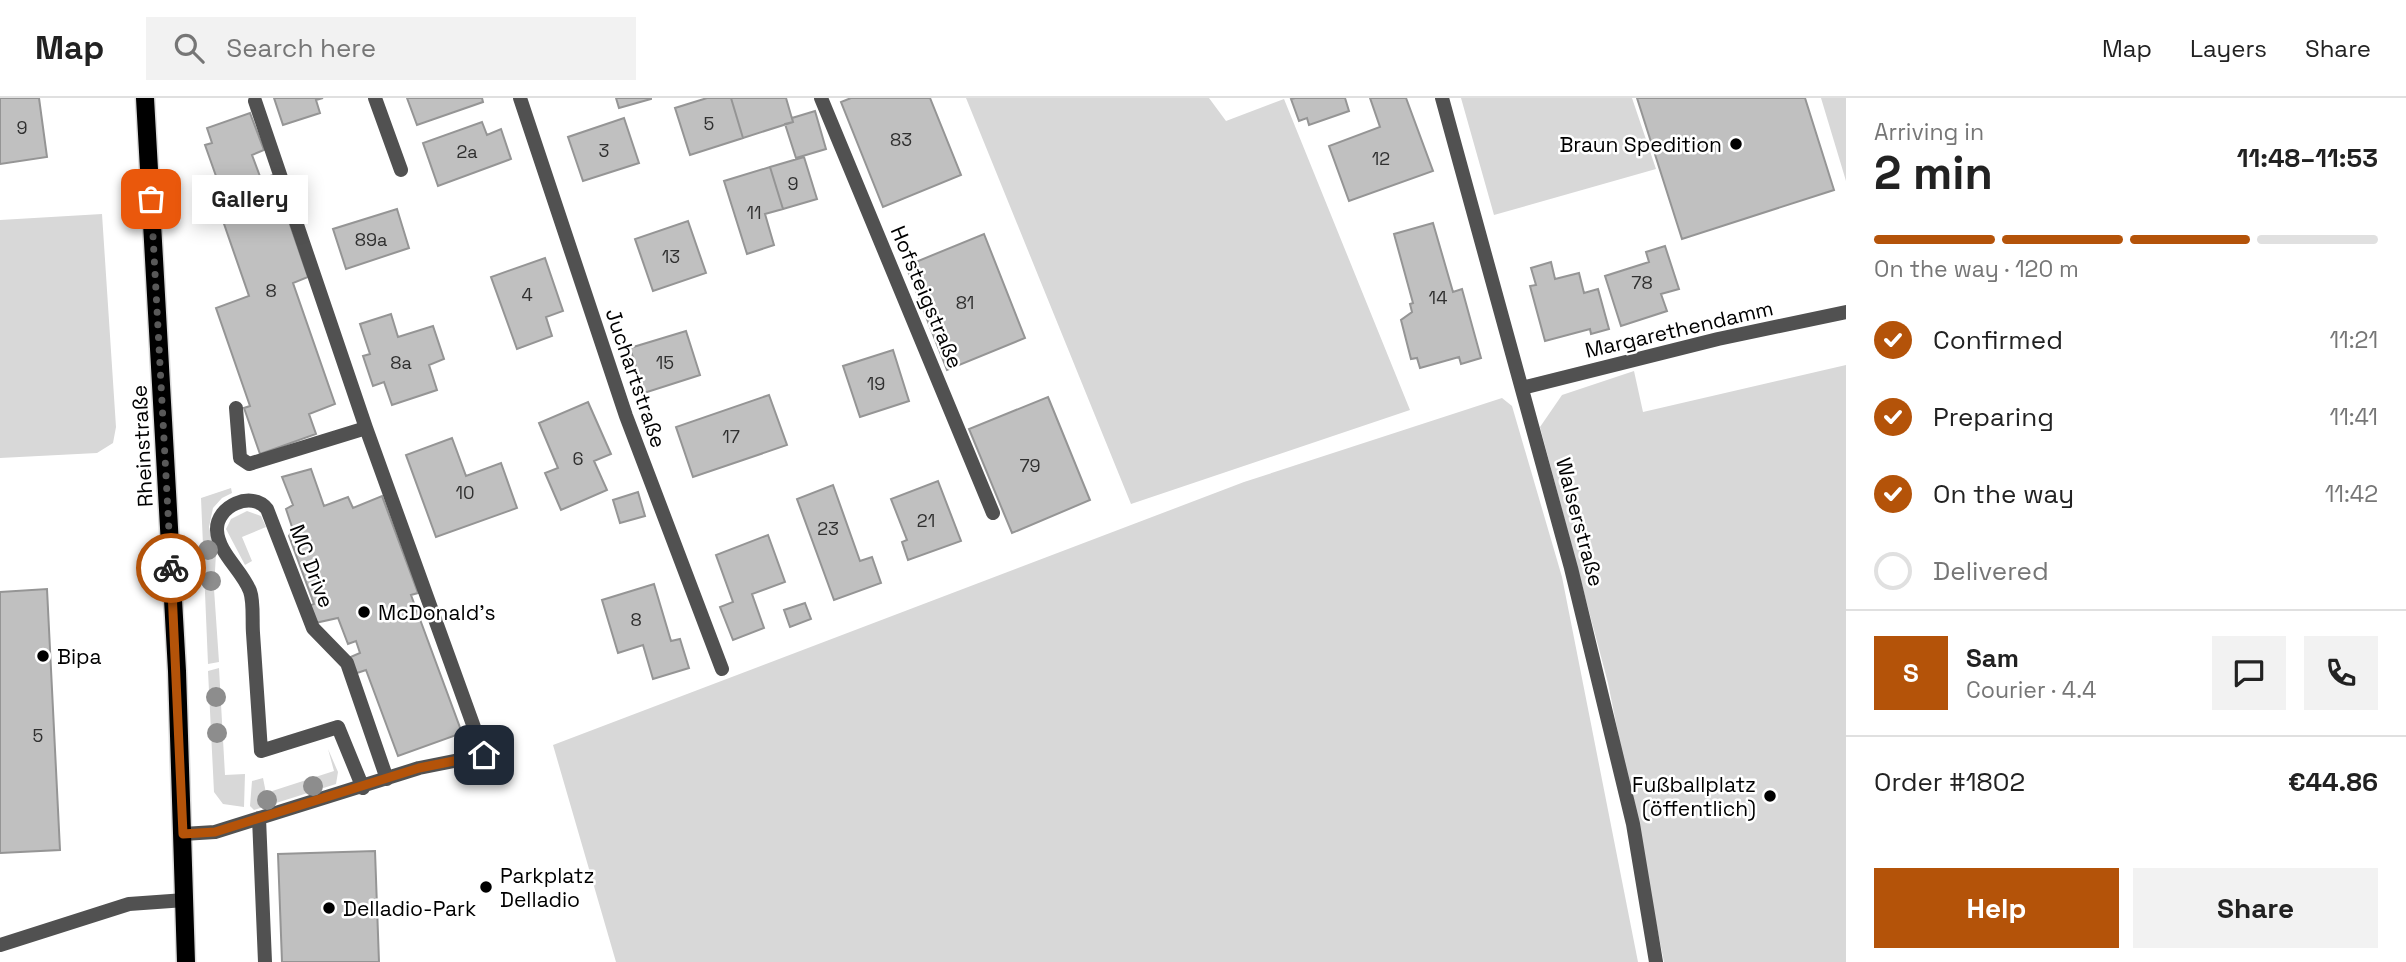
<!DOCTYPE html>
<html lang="en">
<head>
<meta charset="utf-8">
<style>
	:root { --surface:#fff; --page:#f2f2f2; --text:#222; --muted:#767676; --line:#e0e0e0; --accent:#b45309 }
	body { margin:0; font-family:"Space Grotesk",sans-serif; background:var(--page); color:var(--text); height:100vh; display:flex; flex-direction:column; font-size:26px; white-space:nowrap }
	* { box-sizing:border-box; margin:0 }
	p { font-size:23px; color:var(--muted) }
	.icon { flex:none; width:38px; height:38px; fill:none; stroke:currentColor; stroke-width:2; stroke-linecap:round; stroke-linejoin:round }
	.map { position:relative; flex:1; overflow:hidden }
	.panel { display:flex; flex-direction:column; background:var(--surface); width:560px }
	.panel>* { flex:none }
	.pin { position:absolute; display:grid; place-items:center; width:60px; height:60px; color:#fff; margin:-30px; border-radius:14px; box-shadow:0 4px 10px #0006 }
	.courier { position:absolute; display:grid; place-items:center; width:70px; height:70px; margin:-35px; border:5px solid #b45309; border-radius:50%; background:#fff; color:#222; box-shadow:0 2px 9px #0007 }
	.bubble { position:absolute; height:49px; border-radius:0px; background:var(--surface); box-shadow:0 4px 18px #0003; font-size:23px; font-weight:700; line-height:49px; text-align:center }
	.headline em { font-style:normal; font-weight:700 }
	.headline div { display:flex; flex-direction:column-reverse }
	.headline { display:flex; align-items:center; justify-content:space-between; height:119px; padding:0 28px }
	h1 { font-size:46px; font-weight:700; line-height:52px }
	.bar { display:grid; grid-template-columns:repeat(4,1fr); gap:10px 7px; align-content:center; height:84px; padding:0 28px }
	.bar i { height:9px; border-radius:5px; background:var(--line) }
	.bar .selected { background:var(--accent) }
	.bar p { grid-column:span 4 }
	.line { display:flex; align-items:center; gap:18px; padding:0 28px; border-top:2px solid var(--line) }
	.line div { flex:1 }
	.round { display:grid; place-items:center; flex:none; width:74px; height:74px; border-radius:0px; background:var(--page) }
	ol { padding:0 28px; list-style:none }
	li { display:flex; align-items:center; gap:21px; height:77px }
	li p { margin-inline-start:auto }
	li .icon { padding:7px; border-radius:50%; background:var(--accent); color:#fff; stroke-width:4 }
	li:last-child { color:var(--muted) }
	li i { width:38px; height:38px; border:4px solid var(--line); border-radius:50% }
	.action { display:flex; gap:14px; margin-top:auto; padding:14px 28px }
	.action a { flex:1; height:80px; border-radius:0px; background:var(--accent); color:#fff; font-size:28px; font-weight:700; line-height:80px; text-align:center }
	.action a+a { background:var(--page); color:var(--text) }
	header { display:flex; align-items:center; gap:42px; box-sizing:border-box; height:98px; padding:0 35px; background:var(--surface); border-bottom:2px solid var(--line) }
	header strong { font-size:33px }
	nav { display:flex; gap:38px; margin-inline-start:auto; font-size:24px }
	.search { width:490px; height:63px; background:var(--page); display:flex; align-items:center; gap:18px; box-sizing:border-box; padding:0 24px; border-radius:0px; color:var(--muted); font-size:26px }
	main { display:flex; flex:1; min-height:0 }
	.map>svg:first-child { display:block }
	.green { fill:#d8d8d8 }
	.building { fill:#c0c0c0; stroke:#959595; stroke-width:2 }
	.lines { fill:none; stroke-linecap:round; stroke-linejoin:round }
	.primary-casing { stroke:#dbdbdb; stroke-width:21 }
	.lane { stroke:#515151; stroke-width:14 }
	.street { stroke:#515151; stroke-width:14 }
	.primary { stroke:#000; stroke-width:18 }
	.tree { fill:#8d8d8d }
	.done { stroke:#595959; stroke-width:7; stroke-dasharray:0 12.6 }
	.route { stroke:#b45309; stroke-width:9 }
	.poi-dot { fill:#000; stroke:#fff; stroke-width:2.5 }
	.labels { text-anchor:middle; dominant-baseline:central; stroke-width:5; stroke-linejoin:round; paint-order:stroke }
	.number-label { font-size:18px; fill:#303030 }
	.poi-label { font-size:21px; fill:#000; stroke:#fff; text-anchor:start }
	.street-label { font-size:21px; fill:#000; stroke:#fff }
</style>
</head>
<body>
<header>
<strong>Map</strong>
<div class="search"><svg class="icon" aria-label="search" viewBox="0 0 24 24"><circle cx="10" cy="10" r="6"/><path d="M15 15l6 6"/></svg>Search here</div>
<nav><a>Map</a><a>Layers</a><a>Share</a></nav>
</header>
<main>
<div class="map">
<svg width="1846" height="864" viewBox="0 0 1846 864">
	<rect width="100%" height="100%" fill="#fff"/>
	<path class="green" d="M 966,0 L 1209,0 L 1226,23 L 1284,1 L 1410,312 L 1131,406 Z
		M 1461,0 L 1632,0 L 1656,71 L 1494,117 Z
		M 1821,0 L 1846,0 L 1846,83 Z
		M 102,116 L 116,329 L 113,345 L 97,355 L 0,360 L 0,122 Z
		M 1846,267 L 1846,864 L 1664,864 L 1608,585 L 1540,329 L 1562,297 L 1634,273 L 1643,314 Z
		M 1502,300 L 1512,308 L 1562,479 L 1638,864 L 616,864 L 553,647 L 1244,384 Z
		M 231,390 L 232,395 L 222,400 L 213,410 L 209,429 L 216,455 L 214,491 L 219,564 L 208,566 L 201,400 Z
		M 247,413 L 261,418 L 266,429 L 242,439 L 252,463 L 245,467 L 226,431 L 231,421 Z
		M 219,570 L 225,677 L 245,676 L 244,709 L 223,706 L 214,694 L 208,573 Z
		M 328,651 L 338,674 L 336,686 L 254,712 L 250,708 L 252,683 L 263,680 L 266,695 L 334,673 Z"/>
	<path class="building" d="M 0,0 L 39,0 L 47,59 L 0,66 Z
		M 274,0 L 323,0 L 316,2 L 320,15 L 283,27 Z
		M 407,0 L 482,0 L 483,4 L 417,27 Z
		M 616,0 L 651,0 L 651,1 L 619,10 Z
		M 707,0 L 731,0 L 743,40 L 690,57 L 675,10 Z
		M 731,0 L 786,0 L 793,24 L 743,40 Z
		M 851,0 L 930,0 L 961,77 L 883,109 L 841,4 Z
		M 1295,0 L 1345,0 L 1349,13 L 1309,27 L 1307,20 L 1299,23 L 1291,1 Z
		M 1370,0 L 1406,0 L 1433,73 L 1349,103 L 1329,48 L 1380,29 Z
		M 1637,0 L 1805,0 L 1834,92 L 1682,141 Z
		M 815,13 L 826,51 L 796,60 L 785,26 L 793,24 L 792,20 Z
		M 250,15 L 264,52 L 252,57 L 261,81 L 273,77 L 308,179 L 293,185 L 335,306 L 309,316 L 316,336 L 260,356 L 244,310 L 250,308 L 216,210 L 249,198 L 214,97 L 222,95 L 205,47 L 212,45 L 207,30 Z
		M 624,20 L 639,65 L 583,83 L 568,39 Z
		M 482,24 L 487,37 L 501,31 L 511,61 L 438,88 L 423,45 Z
		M 804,59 L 817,101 L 783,111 L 770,69 Z
		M 770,69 L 783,111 L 765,116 L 774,147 L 747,156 L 724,83 Z
		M 397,111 L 409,150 L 346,171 L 333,131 Z
		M 688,123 L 706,175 L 653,193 L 635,141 Z
		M 1433,125 L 1453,194 L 1462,191 L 1481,260 L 1461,266 L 1459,259 L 1420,270 L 1417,260 L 1411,261 L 1401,222 L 1412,214 L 1410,206 L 1413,205 L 1394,136 Z
		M 984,136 L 1025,240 L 947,272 L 906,168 Z
		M 1665,148 L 1679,191 L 1661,196 L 1667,213 L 1621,228 L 1605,178 L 1649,164 L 1646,154 Z
		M 545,160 L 563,213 L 546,219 L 552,238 L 517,251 L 491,179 Z
		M 1551,164 L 1555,181 L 1579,175 L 1584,195 L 1598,191 L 1609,231 L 1591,236 L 1590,231 L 1545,243 L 1530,188 L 1536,187 L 1531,170 Z
		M 391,216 L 398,239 L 433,228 L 444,261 L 429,267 L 437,292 L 392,307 L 384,284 L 373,288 L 363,258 L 370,256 L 360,226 Z
		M 686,233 L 700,277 L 644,295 L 630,250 Z
		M 893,252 L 909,303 L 860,319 L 843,268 Z
		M 769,297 L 787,347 L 693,379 L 676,329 Z
		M 1048,299 L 1090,402 L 1012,435 L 969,331 Z
		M 588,304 L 611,356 L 594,363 L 607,392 L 561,412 L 545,375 L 558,370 L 539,325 Z
		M 452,340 L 466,378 L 501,365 L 517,410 L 436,439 L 406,357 Z
		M 311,371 L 324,408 L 348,399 L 353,410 L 382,398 L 418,495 L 411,497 L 462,635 L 398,658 L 366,572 L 354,576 L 346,561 L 360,555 L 356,543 L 348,546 L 338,520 L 315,525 L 308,508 L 314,506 L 289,438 L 293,432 L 286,411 L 293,407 L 282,379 Z
		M 938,383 L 961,443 L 908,462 L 902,444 L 907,442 L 891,401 Z
		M 833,387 L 860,463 L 872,459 L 881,485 L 834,502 L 797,401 Z
		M 638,394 L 645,418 L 620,425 L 613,402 Z
		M 768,437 L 785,484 L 752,496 L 764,530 L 733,542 L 720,509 L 733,504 L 716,457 Z
		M 654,486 L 671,543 L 680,541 L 689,570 L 653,581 L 643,547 L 618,555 L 602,502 Z
		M 47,491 L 60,752 L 0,755 L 0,494 Z
		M 805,505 L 811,521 L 790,529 L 784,512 Z
		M 375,753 L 379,864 L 282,864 L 278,756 Z"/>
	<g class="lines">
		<defs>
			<path id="primary" d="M 145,0 L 177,573 L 186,864"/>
		</defs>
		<use href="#primary" class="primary-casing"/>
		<path class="lane" d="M 375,0 L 401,72
			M 236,310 L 240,360 L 249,366 L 366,330
			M 363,690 L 338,629 L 261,653 C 258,614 256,574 253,535 C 252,522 254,504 250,493 C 242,472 218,455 217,432 C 216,408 252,392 267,411 L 313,530 L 347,565 L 387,681
			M 259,720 L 265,864
			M 183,736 L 215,734 L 419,670 L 484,657 L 366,330 L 255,3"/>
		<path class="street" d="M 520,0 L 626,318 L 722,571
			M 821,0 L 993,415
			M 1442,0 L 1571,470 L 1633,726 L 1656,864
			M 1522,290 L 1718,241 L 1846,214
			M 0,847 L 129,806 L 185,802"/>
		<use href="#primary" class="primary"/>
	</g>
	<g class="tree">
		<circle cx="208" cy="452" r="10"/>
		<circle cx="211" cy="483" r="10"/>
		<circle cx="216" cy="599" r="10"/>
		<circle cx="217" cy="635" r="10"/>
		<circle cx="313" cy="688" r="10"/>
		<circle cx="267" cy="702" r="10"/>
	</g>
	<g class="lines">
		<path class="done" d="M 151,101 L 171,470"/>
		<path class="route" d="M 171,470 L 183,736 L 215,734 L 419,670 L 484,657"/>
	</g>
	<g class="poi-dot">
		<circle cx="1736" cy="46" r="7"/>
		<circle cx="364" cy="514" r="7"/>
		<circle cx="43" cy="558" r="7"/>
		<circle cx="1770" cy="698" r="7"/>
		<circle cx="486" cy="789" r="7"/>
		<circle cx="329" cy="810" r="7"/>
	</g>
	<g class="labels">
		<g class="number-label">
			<text x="709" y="25">5</text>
			<text x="22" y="29">9</text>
			<text x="901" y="41">83</text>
			<text x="604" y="52">3</text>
			<text x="467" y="53">2a</text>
			<text x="1381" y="60">12</text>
			<text x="793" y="85">9</text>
			<text x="754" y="114">11</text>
			<text x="371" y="141">89a</text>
			<text x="671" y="158">13</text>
			<text x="1642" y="184">78</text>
			<text x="271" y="192">8</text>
			<text x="527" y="196">4</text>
			<text x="1438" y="199">14</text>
			<text x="965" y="204">81</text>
			<text x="401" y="264">8a</text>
			<text x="665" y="264">15</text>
			<text x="876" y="285">19</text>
			<text x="731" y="338">17</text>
			<text x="578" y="360">6</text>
			<text x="1030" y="367">79</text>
			<text x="465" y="394">10</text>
			<text x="926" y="422">21</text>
			<text x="828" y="430">23</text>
			<text x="636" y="521">8</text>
			<text x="38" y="637">5</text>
		</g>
		<g class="poi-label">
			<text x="1722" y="46" text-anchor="end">Braun Spedition</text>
			<text x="378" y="514">McDonald's</text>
			<text x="57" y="558">Bipa</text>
			<text x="1756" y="686" text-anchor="end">Fußballplatz<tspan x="1756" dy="24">(öffentlich)</tspan></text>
			<text x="500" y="777">Parkplatz<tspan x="500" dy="24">Delladio</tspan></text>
			<text x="343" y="810">Delladio-Park</text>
		</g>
		<g class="street-label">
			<text transform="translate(927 199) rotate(67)">Hofsteigstraße</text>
			<text transform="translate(1679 231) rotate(-13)">Margarethendamm</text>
			<text transform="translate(636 280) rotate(71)">Juchartstraße</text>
			<text transform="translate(142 348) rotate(-93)">Rheinstraße</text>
			<text transform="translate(1580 424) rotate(75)">Walserstraße</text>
			<text transform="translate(312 468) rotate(69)">MC Drive</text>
		</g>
	</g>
</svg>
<div class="pin" style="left:151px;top:101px;background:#ea580c"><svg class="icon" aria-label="bag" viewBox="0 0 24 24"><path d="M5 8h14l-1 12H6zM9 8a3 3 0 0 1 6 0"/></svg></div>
<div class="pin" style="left:484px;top:657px;background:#1f2937"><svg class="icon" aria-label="home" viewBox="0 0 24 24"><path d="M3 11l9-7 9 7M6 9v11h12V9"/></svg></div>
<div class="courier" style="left:171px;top:470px"><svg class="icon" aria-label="bike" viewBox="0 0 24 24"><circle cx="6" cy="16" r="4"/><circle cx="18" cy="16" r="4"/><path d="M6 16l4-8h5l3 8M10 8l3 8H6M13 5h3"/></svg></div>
<div class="bubble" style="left:192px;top:77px;width:116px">Gallery</div>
</div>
<section class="panel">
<div class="headline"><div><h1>2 min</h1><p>Arriving in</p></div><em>11:48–11:53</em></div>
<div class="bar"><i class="selected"></i><i class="selected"></i><i class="selected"></i><i></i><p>On the way · 120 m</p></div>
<ol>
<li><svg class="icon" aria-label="check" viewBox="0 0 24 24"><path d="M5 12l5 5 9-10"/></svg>Confirmed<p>11:21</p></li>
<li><svg class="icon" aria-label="check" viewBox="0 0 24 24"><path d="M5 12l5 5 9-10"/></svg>Preparing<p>11:41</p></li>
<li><svg class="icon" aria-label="check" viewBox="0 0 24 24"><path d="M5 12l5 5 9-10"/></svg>On the way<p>11:42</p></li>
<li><i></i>Delivered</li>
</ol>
<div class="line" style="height:126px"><b class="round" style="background:var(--accent);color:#fff">S</b><div><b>Sam</b><p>Courier · 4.4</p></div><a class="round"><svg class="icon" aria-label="chat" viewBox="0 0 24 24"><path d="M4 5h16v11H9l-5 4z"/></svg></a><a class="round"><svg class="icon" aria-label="phone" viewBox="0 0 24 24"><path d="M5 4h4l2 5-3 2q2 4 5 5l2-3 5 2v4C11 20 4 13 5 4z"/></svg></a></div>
<div class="line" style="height:91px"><div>Order #1802</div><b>€44.86</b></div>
<div class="action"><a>Help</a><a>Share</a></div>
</section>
</main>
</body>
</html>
